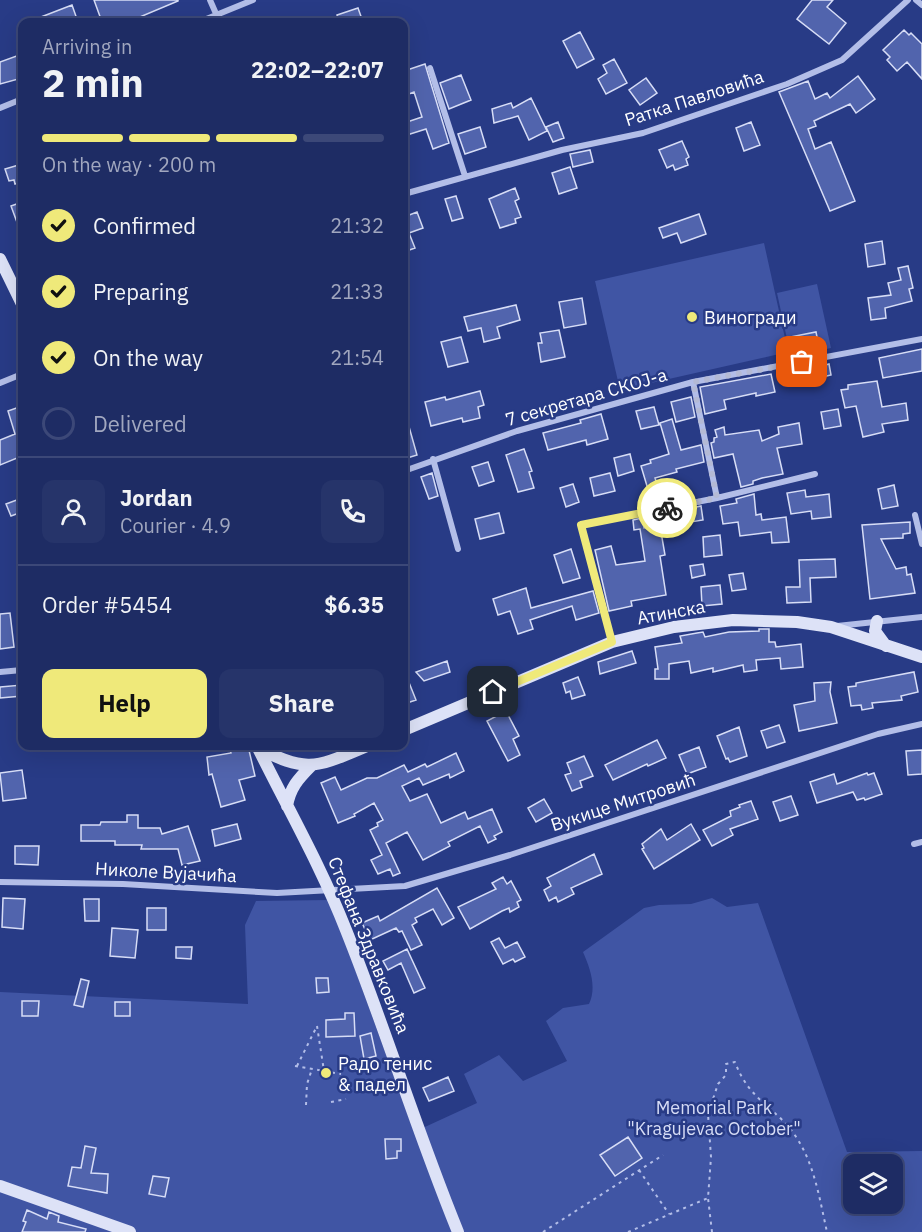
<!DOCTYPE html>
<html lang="en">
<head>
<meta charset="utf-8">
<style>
	:root { --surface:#1e2c64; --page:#26346a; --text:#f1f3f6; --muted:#a1a7bf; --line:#3c4878; --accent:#efe97a }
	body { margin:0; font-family:"IBM Plex Sans",sans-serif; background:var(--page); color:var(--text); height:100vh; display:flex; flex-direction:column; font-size:22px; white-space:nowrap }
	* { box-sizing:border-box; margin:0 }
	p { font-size:20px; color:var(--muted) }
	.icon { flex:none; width:33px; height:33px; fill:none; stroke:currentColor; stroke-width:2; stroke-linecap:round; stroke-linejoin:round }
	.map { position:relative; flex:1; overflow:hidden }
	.side { position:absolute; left:18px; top:18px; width:390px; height:732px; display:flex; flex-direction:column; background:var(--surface); border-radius:12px; box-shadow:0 6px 24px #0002,0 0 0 2px var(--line) }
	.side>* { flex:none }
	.tools { position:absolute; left:843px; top:1154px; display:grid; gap:12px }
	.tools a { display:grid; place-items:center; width:60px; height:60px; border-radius:12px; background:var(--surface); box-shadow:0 6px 24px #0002,0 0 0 2px var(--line); font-size:30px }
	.pin { position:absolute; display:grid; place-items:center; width:51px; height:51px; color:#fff; margin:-26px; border-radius:12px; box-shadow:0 3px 9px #0006 }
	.courier { position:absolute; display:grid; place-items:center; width:60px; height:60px; margin:-30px; border:4px solid #efe97a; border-radius:50%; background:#fff; color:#222; box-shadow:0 2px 8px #0007 }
	.summary em { font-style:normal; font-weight:800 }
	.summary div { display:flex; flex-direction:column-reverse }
	.summary { display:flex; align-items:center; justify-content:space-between; height:102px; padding:0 24px }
	h1 { font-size:39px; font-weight:800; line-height:45px }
	.bar { display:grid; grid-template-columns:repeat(4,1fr); gap:9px 6px; align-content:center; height:72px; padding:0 24px }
	.bar i { height:8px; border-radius:4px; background:var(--line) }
	.bar .active { background:var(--accent) }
	.bar p { grid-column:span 4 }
	.line { display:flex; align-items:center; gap:15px; padding:0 24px; border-top:2px solid var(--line) }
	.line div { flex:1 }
	.round { display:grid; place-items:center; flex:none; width:63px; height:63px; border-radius:12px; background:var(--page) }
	ol { padding:0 24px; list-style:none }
	li { display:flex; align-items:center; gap:18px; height:66px }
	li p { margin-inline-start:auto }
	li .icon { padding:6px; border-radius:50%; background:var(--accent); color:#111; stroke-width:4 }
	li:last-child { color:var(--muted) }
	li i { width:33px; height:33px; border:3px solid var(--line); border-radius:50% }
	.cta { display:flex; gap:12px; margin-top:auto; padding:12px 24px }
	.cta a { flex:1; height:69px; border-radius:12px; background:var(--accent); color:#111; font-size:24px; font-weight:800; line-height:69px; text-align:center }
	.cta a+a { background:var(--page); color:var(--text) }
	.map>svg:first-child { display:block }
	.green { fill:#4055a4; fill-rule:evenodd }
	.building { fill:#5164ad; stroke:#d7ddf6; stroke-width:1.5 }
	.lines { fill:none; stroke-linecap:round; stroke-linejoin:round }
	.path { stroke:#b3bee8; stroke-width:2; stroke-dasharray:3 4.5; stroke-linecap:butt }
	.street { stroke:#b3bee8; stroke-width:6 }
	.secondary { stroke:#dde2f7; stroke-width:12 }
	.done { stroke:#b4bad5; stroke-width:6; stroke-dasharray:0 10.8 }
	.route { stroke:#efe97a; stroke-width:8 }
	.poi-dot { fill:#efe97a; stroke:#283b86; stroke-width:2 }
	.labels { text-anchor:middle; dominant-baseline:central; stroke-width:5; stroke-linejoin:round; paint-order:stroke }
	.street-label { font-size:18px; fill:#fff; stroke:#283b86 }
	.poi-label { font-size:18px; fill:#fff; stroke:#283b86; text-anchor:start }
	.park-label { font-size:18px; fill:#d7ddf6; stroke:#283b86 }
</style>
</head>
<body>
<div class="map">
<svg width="922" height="1232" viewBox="0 0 922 1232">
	<rect width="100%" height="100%" fill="#283b86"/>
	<path class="green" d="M 764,243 L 788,352 L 620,390 L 595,281 Z
		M 817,284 L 831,348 L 791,357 L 777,293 Z
		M 712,898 L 727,907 L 758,903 L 847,1152 L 922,1151 L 922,1232 L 0,1232 L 0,992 L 248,1004 L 245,925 L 256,901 L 330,900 L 414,1132 L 477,1103 L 464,1074 L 499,1055 L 523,1081 L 567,1061 L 546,1021 L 563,1008 L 589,1004 C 597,987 590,968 583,952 L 644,908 L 659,905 L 691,904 ZM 854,1164 L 892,1164 L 892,1203 L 854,1203 Z"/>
	<path class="building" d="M 94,0 L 178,0 L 178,1 L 128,22 L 102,22 Z
		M 812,0 L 833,0 L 827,7 L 846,23 L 829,44 L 797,19 Z
		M 72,5 L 78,22 L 28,22 Z
		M 358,8 L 363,22 L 339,22 L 337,15 Z
		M 904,30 L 909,35 L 911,33 L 922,44 L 922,79 L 907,62 L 897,71 L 887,60 L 890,57 L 883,50 Z
		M 580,32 L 594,59 L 577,68 L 563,41 Z
		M 22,54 L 22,78 L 0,84 L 0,62 Z
		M 614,59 L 627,83 L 606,94 L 598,79 L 607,73 L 603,65 Z
		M 425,64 L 449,143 L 433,149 L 426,129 L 404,136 L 404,123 L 422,117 L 414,92 L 404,96 L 404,71 Z
		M 461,75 L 471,100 L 449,109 L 440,83 Z
		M 858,76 L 875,99 L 856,113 L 850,104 L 814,121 L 816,126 L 808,129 L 815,149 L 831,142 L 855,201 L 830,211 L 779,92 L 808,81 L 815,99 L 827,93 L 830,98 Z
		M 646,78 L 657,93 L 640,105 L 629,90 Z
		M 531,98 L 547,131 L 529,140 L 518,116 L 494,123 L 492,109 L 511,103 L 513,108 Z
		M 558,122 L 564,138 L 553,142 L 546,127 Z
		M 751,122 L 760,145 L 744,151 L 736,128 Z
		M 480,127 L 486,147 L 465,154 L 458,134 Z
		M 682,141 L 689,157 L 686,159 L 688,165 L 675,170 L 673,165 L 667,168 L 659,150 Z
		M 590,150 L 593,162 L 573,167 L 570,154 Z
		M 22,164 L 22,182 L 15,184 L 14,180 L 9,181 L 5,169 Z
		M 570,167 L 577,188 L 559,194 L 552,173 Z
		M 515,188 L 519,199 L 515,201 L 521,217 L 515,219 L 516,223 L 500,228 L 489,199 Z
		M 456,196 L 463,218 L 452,221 L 445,199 Z
		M 22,202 L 22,236 L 11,206 Z
		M 417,212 L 423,228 L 409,233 L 415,248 L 404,252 L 404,217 Z
		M 699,214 L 706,234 L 681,243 L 677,233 L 663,238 L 659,228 Z
		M 882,241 L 885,264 L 868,267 L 865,244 Z
		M 908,266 L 913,288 L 909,289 L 912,301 L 885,308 L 886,318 L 871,320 L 868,298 L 891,295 L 888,283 L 901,280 L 898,268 Z
		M 582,298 L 586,324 L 564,328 L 559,302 Z
		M 516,305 L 520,320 L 497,327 L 500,338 L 484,342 L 481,328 L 468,331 L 464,317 Z
		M 559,330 L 565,357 L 541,362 L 538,343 L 542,343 L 540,333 Z
		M 816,332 L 818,342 L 793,348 L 790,337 Z
		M 461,337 L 468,362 L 448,367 L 441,342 Z
		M 922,349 L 922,371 L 883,378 L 879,358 Z
		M 829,364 L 831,375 L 814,379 L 811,369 Z
		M 771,374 L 775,392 L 756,396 L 756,393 L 724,400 L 726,409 L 705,414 L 700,387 Z
		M 877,381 L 882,407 L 906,403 L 908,420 L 882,424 L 884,432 L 863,437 L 856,406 L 845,408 L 841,390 L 848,389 L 848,385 Z
		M 480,391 L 484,405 L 478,407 L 480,418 L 463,422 L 462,418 L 431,426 L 425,402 L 445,397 L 446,400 Z
		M 691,397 L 695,417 L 676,422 L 671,402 Z
		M 22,406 L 22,456 L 0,465 L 0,440 L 15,434 L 8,411 Z
		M 654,407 L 659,425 L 641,429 L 636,411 Z
		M 838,409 L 841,426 L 824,429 L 821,412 Z
		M 601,414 L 608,439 L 587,445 L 586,440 L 548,450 L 543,433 L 581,423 L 580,420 Z
		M 404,416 L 406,416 L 417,455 L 404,459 Z
		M 672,419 L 681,450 L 701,445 L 704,462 L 676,469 L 677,472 L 655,478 L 660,493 L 650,496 L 641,466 L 651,463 L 650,460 L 669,454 L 660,423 Z
		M 799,423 L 802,444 L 777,448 L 783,474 L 762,478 L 753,481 L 753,484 L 741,487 L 733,454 L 714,458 L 711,443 L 714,442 L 714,438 L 717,437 L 715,430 L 724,427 L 725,435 L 759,430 L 762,441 L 779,434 L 778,427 Z
		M 524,449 L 532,471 L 529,472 L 534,488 L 518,492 L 506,455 Z
		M 630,454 L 634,471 L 618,476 L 614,458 Z
		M 488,462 L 494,481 L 479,486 L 472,467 Z
		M 432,473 L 438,496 L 429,499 L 421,477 Z
		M 610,473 L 615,491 L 594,496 L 590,478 Z
		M 573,484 L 579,502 L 566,507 L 560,488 Z
		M 894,485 L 898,506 L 882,509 L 878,489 Z
		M 805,490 L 806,497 L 829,494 L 831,517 L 812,519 L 811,511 L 791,514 L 787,493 Z
		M 754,494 L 756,515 L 761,514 L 762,520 L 786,517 L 789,542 L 772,543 L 771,532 L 740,536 L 738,522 L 723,524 L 720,506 L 737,503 L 736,499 Z
		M 22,498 L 22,512 L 11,516 L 6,504 Z
		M 701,506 L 703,520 L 685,523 L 683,510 Z
		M 499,513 L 504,533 L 480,539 L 475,519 Z
		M 642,518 L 644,528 L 660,526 L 665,555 L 660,556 L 666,595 L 631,601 L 632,606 L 609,611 L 595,550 L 611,546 L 616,565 L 645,561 L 640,529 L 634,530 L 633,520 Z
		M 910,522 L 910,533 L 903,534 L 903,538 L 881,539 L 896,569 L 906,567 L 907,575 L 911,574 L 915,593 L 870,599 L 862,525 Z
		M 720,535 L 722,555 L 704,557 L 703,537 Z
		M 571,549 L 580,578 L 563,583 L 554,555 Z
		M 835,559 L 836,577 L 810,578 L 811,602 L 787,603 L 786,587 L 800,587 L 799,560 Z
		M 703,564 L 705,575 L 692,578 L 690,566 Z
		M 743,573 L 746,589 L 732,591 L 729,575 Z
		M 720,585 L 722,604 L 702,606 L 701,587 Z
		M 526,588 L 531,608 L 593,591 L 599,613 L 576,620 L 572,606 L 530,620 L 533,629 L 518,634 L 510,611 L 498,615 L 493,599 Z
		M 10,613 L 14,647 L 0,649 L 0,614 Z
		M 759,629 L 769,629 L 769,642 L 775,642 L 776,647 L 801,644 L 803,667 L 781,669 L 780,658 L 756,660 L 757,670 L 744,672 L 743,665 L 713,672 L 713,668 L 691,673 L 689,661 L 669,664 L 669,679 L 655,679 L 655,669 L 658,669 L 655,647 L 682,643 L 680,636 L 697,633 L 703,632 L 705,637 L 729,632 L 759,631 Z
		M 632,651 L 636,663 L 600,674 L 598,662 Z
		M 447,661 L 450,672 L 424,681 L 416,672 Z
		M 404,670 L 416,700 L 404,704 Z
		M 914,672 L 918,692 L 901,696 L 902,700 L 872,703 L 873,708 L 862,710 L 861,705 L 851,706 L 848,687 L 856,686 L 856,683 Z
		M 578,677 L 585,695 L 572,699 L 570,691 L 566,693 L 563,683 Z
		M 831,682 L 830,692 L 837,723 L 799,731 L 794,705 L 815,701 L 814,683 Z
		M 22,685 L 22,696 L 0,698 L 0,687 Z
		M 506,711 L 519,736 L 513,739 L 520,755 L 508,761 L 487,721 Z
		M 779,725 L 785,742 L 767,748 L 761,731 Z
		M 739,727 L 747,756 L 730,762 L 728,758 L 726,759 L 717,736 Z
		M 657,740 L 666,758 L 648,766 L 647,764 L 613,780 L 605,765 Z
		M 248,746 L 255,776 L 239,780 L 245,800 L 221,807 L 212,774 L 209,775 L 207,757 L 231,753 L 230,750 Z
		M 699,747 L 706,767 L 687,774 L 679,755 Z
		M 922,750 L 922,774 L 908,775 L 906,751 Z
		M 456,753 L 464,771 L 450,778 L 449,774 L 423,785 L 419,778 L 402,786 L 410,801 L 427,794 L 441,823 L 465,812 L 468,819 L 492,809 L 502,832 L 494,836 L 496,839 L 488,843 L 480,826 L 448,842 L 450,846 L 423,860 L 407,832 L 386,843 L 400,873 L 393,876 L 390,869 L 378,874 L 371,860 L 382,855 L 370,830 L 378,826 L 377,823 L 383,820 L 374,803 L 354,814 L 355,816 L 338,823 L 321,783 L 335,777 L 341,790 L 367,778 L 377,778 L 404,765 L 408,772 L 425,764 L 427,767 Z
		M 584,756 L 593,776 L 580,781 L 582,787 L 572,791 L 565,775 L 571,773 L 567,763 Z
		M 22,770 L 26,798 L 3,801 L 0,773 Z
		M 867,773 L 868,775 L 874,773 L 882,794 L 865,800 L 864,798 L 857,800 L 853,792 L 817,803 L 810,782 L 834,774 L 837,784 Z
		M 791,796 L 798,815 L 780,821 L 773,802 Z
		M 544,799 L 552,813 L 536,822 L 528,808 Z
		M 751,801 L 758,819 L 730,829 L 733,835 L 712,846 L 703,830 L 731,816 L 730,811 L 740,807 L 739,805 Z
		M 127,815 L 138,815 L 138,828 L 160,828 L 162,834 L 188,826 L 200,861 L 182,865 L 178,849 L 141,849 L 142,845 L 115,845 L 115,841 L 81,841 L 81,825 L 100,825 L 101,822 L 127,822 Z
		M 237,824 L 241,839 L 215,846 L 212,830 Z
		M 691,824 L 700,840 L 654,869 L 642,849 L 644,848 L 642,844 L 661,829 L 667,840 Z
		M 15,846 L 39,846 L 38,865 L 15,864 Z
		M 594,854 L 602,874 L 571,888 L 574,894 L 558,902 L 556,897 L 549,901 L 544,890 L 551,886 L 547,878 Z
		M 503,877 L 507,884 L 511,881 L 521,900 L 517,902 L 519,907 L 510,912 L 509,908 L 502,911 L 470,929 L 458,907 L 496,889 L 492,883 Z
		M 437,888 L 454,918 L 442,925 L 433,909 L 415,918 L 417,922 L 412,925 L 422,945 L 411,950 L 402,931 L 399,932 L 396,928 L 370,940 L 362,923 L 378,916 L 380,921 Z
		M 3,898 L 25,899 L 23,929 L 2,927 Z
		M 84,899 L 99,899 L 99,921 L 85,921 Z
		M 147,908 L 166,908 L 166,930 L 147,930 Z
		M 112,928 L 138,930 L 135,958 L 110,956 Z
		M 499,938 L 505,948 L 517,942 L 525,957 L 515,962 L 513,959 L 503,964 L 491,942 Z
		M 176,947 L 192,947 L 191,959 L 176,958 Z
		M 407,949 L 425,988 L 414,993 L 401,963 L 388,970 L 383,961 Z
		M 316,978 L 328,978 L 329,992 L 317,993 Z
		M 81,979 L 89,981 L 83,1007 L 74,1005 Z
		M 22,1001 L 39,1001 L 38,1016 L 22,1016 Z
		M 115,1002 L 130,1002 L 130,1016 L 115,1016 Z
		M 345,1013 L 354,1013 L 355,1036 L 326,1037 L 326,1020 L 345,1019 Z
		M 371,1033 L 376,1056 L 364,1059 L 360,1036 Z
		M 448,1077 L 454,1091 L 429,1101 L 423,1088 Z
		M 628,1137 L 642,1158 L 615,1176 L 600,1155 Z
		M 385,1139 L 401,1139 L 401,1151 L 397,1151 L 397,1158 L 386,1159 Z
		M 85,1146 L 96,1148 L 91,1173 L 108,1174 L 107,1193 L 68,1186 L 72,1167 L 81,1168 Z
		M 153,1176 L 169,1178 L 165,1197 L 149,1194 Z
		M 27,1210 L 47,1219 L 49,1212 L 59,1216 L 58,1222 L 86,1229 L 85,1232 L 22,1232 L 26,1222 L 23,1221 Z"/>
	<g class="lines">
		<path class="path" d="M 317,1026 L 324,1071
			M 295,1066 L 341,1074
			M 297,1066 L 317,1026
			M 331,1102 L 346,1099
			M 306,1105 L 307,1084 L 312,1069
			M 639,1170 L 669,1214
			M 543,1232 L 663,1155
			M 628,1232 L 708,1198
			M 712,1232 L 708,1198 L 711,1157 L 708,1114 L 718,1084 L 726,1075 L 726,1064 L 735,1062 C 750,1103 779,1108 798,1140 C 815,1167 820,1201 827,1232"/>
		<path class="street" d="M 210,0 L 217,16
			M 916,0 L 922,5
			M 199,22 L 253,0
			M 430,68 L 465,176
			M 0,108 L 22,99
			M 404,194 L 562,150 L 643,133 L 787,84 L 842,60 L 908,0
			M 693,382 L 717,498
			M 0,383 L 22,374
			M 433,459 L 458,549
			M 404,471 L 517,431 L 693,382 L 922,339
			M 915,515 L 922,544
			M 837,626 L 922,617
			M 612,642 L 581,525 L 717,498 L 815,474
			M 0,672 L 22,670
			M 914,844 L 922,842
			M 0,882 L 123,884 L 277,893 L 405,886 L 510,855 L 878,734 L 922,724"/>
		<path class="secondary" d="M 0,259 L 22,304
			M 877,621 L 875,631 L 886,646
			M 404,730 L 612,642 L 674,627 L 733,620 L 797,622 L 831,627 L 922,657
			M 257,746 C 287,807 321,866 346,930 C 386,1030 417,1132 458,1232
			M 258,747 C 306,775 319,766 367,746
			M 287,806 C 290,788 298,779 311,766
			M 0,1186 L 130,1232"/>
	</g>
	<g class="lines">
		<path class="done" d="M 667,508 L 717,498 L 693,382 L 802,362"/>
		<path class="route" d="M 493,692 L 612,642 L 581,525 L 667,508"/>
	</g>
	<g class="poi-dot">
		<circle cx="692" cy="317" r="6"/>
		<circle cx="326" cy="1073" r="6"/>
	</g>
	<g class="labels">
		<g class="street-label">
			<text transform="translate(694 98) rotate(-18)">Ратка Павловића</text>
			<text transform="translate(586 397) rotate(-16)">7 секретара СКОЈ-а</text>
			<text transform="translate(671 612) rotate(-10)">Атинска</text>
			<text transform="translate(623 802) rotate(-18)">Вукице Митровић</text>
			<text transform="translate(166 872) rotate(3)">Николе Вујачића</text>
			<text transform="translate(369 945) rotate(68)">Стефана Здравковића</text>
		</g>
		<g class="poi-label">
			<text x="704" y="317">Виногради</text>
			<text x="338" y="1063">Радо тенис<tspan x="338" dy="21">&amp; падел</tspan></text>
		</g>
		<g class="park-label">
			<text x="714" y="1107">Memorial Park<tspan x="714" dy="21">"Kragujevac October"</tspan></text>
		</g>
	</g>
</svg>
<div class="tools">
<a><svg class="icon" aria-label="layers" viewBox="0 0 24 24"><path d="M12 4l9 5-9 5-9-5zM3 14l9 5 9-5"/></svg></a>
</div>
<div class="pin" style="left:802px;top:362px;background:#ea580c"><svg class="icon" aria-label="bag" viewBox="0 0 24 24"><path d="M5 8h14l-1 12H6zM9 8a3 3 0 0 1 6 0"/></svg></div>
<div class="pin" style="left:493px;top:692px;background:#1f2937"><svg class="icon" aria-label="home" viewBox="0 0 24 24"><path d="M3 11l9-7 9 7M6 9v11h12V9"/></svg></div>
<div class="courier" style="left:667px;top:508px"><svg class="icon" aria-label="bike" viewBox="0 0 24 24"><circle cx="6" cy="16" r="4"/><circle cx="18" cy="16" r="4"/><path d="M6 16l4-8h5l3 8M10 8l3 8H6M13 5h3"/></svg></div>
<section class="side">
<div class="summary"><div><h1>2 min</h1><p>Arriving in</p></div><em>22:02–22:07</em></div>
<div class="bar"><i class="active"></i><i class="active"></i><i class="active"></i><i></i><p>On the way · 200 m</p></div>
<ol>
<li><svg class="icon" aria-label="check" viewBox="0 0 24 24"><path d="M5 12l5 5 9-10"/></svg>Confirmed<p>21:32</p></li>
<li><svg class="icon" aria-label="check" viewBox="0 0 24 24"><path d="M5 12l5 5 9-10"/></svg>Preparing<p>21:33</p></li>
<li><svg class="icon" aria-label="check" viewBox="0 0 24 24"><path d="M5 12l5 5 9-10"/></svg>On the way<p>21:54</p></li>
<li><i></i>Delivered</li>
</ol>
<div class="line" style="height:108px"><a class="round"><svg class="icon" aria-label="person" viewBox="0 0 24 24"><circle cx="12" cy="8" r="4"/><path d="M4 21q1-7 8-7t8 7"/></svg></a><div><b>Jordan</b><p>Courier · 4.9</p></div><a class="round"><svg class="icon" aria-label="phone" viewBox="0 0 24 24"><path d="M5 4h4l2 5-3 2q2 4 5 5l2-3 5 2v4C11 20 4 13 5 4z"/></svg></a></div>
<div class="line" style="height:78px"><div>Order #5454</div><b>$6.35</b></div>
<div class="cta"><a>Help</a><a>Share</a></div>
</section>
</div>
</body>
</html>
